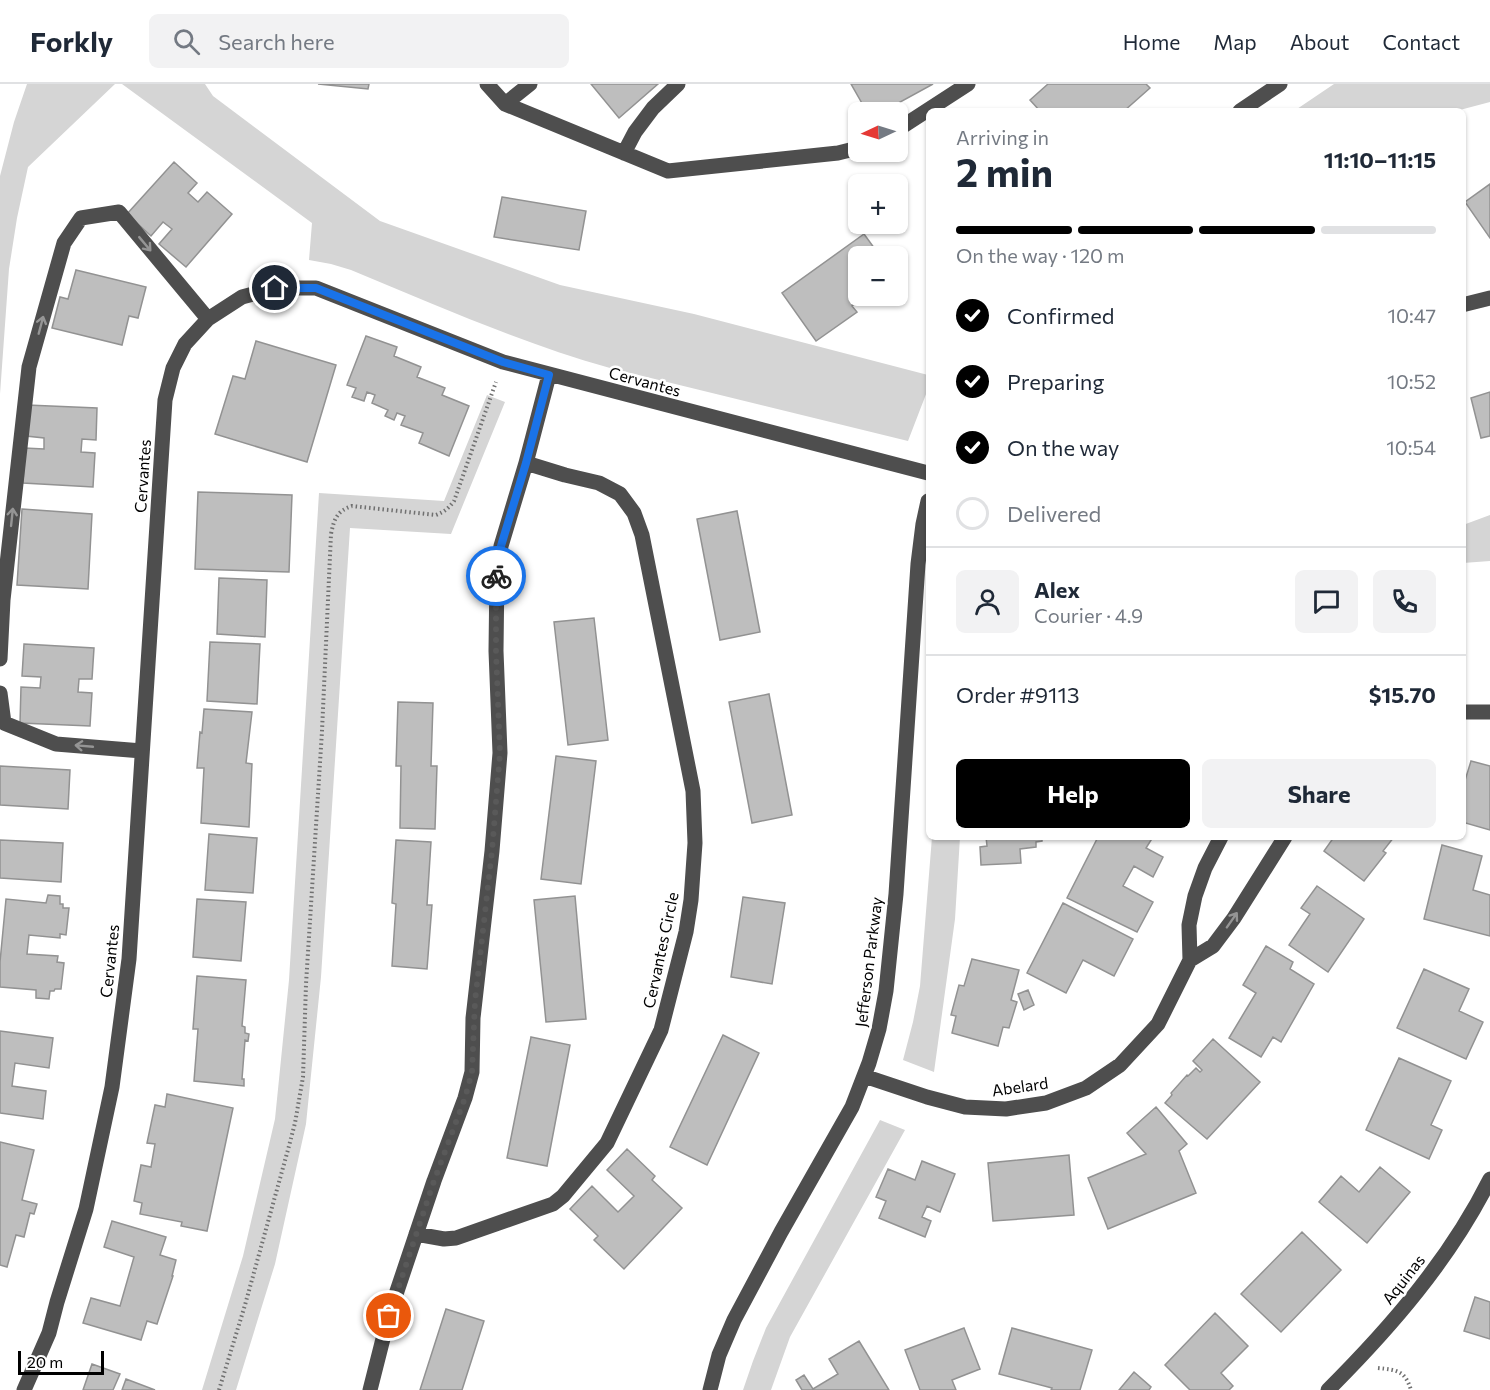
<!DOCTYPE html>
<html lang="en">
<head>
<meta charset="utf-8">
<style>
	:root { --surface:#fff; --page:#f2f2f3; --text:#1f2937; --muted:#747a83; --line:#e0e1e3; --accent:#000 }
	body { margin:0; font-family:Commissioner,sans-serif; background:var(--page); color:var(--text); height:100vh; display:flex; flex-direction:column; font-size:22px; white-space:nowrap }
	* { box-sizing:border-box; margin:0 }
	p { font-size:20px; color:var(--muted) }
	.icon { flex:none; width:33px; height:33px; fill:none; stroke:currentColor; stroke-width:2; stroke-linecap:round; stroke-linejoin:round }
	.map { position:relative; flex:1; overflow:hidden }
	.details { position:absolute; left:926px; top:24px; width:540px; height:732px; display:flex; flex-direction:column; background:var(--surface); border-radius:9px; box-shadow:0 2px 4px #0004 }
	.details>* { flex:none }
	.needle { width:39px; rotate:266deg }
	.tools { position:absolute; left:848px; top:18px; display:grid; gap:12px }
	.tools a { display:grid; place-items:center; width:60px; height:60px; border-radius:9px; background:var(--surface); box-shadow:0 2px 4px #0004; font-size:30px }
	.scale { position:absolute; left:18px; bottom:15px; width:86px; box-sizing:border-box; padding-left:6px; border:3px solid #000; border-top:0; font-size:16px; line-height:21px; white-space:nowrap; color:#000; -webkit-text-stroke:4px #fff; paint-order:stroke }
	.pin { position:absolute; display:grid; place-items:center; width:51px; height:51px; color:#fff; margin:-26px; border:3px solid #fff; border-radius:50%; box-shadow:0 2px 6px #0007 }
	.courier { position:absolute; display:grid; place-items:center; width:60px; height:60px; margin:-30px; border:4px solid #1a73e8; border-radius:50%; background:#fff; color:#222; box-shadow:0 2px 8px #0007 }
	.summary em { font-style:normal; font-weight:700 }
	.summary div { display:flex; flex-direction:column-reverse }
	.summary { display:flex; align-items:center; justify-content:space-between; height:102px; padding:0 30px }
	h1 { font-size:39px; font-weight:700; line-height:45px }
	.bar { display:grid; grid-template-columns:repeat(4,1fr); gap:9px 6px; align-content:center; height:72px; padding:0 30px }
	.bar i { height:8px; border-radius:4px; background:var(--line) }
	.bar .selected { background:var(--accent) }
	.bar p { grid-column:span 4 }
	.line { display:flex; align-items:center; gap:15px; padding:0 30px; border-top:2px solid var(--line) }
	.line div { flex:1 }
	.round { display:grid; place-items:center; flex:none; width:63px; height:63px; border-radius:9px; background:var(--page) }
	ol { padding:0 30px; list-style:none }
	li { display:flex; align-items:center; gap:18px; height:66px }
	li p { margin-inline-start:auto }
	li .icon { padding:6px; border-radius:50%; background:var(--accent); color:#fff; stroke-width:4 }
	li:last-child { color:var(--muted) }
	li i { width:33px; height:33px; border:3px solid var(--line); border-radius:50% }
	.cta { display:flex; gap:12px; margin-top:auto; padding:12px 30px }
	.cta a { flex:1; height:69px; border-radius:9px; background:var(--accent); color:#fff; font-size:24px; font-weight:700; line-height:69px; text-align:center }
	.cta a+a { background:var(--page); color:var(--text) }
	header { display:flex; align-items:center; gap:36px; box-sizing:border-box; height:84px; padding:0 30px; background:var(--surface); border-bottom:2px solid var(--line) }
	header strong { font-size:28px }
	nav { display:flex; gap:33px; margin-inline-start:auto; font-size:21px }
	.search { width:420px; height:54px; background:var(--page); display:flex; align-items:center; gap:15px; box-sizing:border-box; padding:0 21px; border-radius:9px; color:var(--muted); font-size:22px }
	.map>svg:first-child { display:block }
	.green { fill:#d5d5d5 }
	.building { fill:#bebebe; stroke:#929292; stroke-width:1.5 }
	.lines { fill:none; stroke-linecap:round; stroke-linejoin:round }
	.path { stroke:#707070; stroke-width:4; stroke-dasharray:1.5 3; stroke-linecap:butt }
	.minor { stroke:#4e4e4e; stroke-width:15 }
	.oneway { stroke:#959595 }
	.done { stroke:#595959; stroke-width:6; stroke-dasharray:0 10.8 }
	.route { stroke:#1a73e8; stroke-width:8 }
	.labels { text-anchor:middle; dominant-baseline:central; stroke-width:5; stroke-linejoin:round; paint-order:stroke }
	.street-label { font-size:16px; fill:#000; stroke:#fff }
</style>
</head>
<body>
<header>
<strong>Forkly</strong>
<div class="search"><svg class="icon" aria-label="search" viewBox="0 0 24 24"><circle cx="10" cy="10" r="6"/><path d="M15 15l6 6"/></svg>Search here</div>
<nav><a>Home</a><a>Map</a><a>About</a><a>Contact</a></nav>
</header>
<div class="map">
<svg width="1490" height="1306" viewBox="0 0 1490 1306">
	<rect width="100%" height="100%" fill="#fff"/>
	<path class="green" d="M 27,0 L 115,0 L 28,83 L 17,134 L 9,185 L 0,310 L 0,92 L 14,38 Z
		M 122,0 L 205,0 L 213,12 L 380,137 L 560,201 L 694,230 L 928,291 L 928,305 L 908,357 L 610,284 C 521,259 436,221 351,186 L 331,180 L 309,176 L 312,139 Z
		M 1334,0 L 1490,0 L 1490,18 L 1456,27 L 1294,27 Z
		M 487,311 L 505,318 L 451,450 L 350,444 L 321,893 L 306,1040 L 275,1180 L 236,1306 L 202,1306 L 243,1172 L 275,1035 L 289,896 L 319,409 L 444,417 Z
		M 1490,431 L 1490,477 L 1463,479 L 1463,441 Z
		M 932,753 L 960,753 L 955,835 L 934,988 L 903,976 L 913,938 L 920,902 Z
		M 880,1036 L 905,1046 L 790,1253 L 771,1306 L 743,1306 L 753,1277 L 766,1244 Z"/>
	<path class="building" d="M 318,0 L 369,0 L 368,5 Z
		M 591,0 L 658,0 L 619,34 Z
		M 851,0 L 933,0 L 882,28 L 867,28 Z
		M 1048,0 L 1146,0 L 1150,4 L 1124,27 L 1040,27 L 1030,16 Z
		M 174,78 L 197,99 L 188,109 L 198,118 L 207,108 L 232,130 L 186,183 L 159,160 L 172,145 L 163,138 L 151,152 L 127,130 Z
		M 1490,100 L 1490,154 L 1465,118 Z
		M 502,113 L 586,127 L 579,166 L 494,153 Z
		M 864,150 L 880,172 L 858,172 L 858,212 L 867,212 L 852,222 L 857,228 L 816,257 L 782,209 Z
		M 76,186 L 146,203 L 138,234 L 129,232 L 122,261 L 52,244 L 60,213 L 68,215 Z
		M 366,252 L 397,263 L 394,272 L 421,283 L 417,293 L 445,304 L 442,311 L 469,322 L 449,372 L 419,359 L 423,349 L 401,341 L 405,332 L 397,329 L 394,336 L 385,332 L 388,326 L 372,319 L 375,311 L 367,308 L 364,317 L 352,313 L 356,304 L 347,301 Z
		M 256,257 L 336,281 L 307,378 L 215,350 L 233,292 L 245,295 Z
		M 1490,308 L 1490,352 L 1481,354 L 1471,314 Z
		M 27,321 L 97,324 L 96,356 L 82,355 L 81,368 L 95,369 L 93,403 L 23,399 L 25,364 L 44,365 L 44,354 L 26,352 Z
		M 198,408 L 292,411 L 289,488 L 195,485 Z
		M 22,425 L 92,430 L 88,505 L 17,501 Z
		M 737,427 L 760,548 L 720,556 L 697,435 Z
		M 219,494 L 267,496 L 265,553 L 217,550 Z
		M 594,534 L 608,656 L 568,661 L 554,538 Z
		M 210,558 L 260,560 L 257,620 L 207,617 Z
		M 24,560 L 94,564 L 92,595 L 79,595 L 78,608 L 92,609 L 90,642 L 20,639 L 21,603 L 40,604 L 41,593 L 22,592 Z
		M 769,610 L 792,731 L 752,739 L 729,618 Z
		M 398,618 L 433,619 L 431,682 L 437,682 L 435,745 L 400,744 L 401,682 L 396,682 Z
		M 204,625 L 252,628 L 246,679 L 252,680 L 249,743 L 201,739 L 204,684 L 197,684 L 200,648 L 202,649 Z
		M 556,672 L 596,677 L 581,800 L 541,795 Z
		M 1471,677 L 1490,682 L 1490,746 L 1462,738 L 1462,706 Z
		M 0,682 L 70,686 L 68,725 L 0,721 Z
		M 209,750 L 257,754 L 253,809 L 205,806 Z
		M 986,753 L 1042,753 L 1042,757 L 1036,758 L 1036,763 L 1020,765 L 1021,779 L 981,781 L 980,763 L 987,762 Z
		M 1098,753 L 1153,753 L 1146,764 L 1163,773 L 1153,793 L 1134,782 L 1123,802 L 1153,818 L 1137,848 L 1067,814 Z
		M 1334,753 L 1394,753 L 1383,767 L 1386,769 L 1364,797 L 1324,767 Z
		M 0,756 L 63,759 L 61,798 L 0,794 Z
		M 396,756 L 431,758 L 427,821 L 432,821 L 427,885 L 392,882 L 396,820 L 392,819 Z
		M 1442,761 L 1482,772 L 1473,806 L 1490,811 L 1490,852 L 1424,835 Z
		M 1317,802 L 1364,835 L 1328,888 L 1289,861 L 1310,830 L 1301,824 Z
		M 48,811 L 60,812 L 60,820 L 63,820 L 63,824 L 69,824 L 66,851 L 60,850 L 60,854 L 29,851 L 27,870 L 58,872 L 57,878 L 64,879 L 61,905 L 55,905 L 54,907 L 50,907 L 49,915 L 36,914 L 36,906 L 0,903 L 0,878 L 6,815 L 46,819 Z
		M 575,812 L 586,935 L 546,938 L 534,816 Z
		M 743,813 L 785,819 L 772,900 L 731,893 Z
		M 197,815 L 246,818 L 241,877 L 193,873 Z
		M 1063,819 L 1133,855 L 1114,892 L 1083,876 L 1066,909 L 1027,889 Z
		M 1266,862 L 1293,878 L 1290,885 L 1314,900 L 1281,958 L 1273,953 L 1261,973 L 1229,954 L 1256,909 L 1243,901 Z
		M 972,875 L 1019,886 L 1011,916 L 1017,918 L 1009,944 L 1003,943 L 998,962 L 952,949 L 956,932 L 951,931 L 959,901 L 964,902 Z
		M 1424,885 L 1469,905 L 1459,927 L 1483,938 L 1466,975 L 1397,944 Z
		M 197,892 L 246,896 L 242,942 L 245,943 L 245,949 L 249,950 L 248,957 L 245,956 L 242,995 L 244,995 L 244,1002 L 194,997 L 198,945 L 193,945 Z
		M 1028,906 L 1034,921 L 1024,926 L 1018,910 Z
		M 0,947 L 53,954 L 49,984 L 15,979 L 12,1002 L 46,1007 L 43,1035 L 0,1029 Z
		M 723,951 L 759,969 L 707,1081 L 670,1063 Z
		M 531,953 L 570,961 L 547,1082 L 507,1074 Z
		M 1213,955 L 1260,998 L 1207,1055 L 1165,1019 L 1172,1011 L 1171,1009 L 1187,991 L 1188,992 L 1196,984 L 1200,988 L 1202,986 L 1193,977 Z
		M 1399,974 L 1451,997 L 1431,1041 L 1442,1046 L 1429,1075 L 1366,1046 Z
		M 167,1010 L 233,1024 L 207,1147 L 181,1142 L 182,1138 L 140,1130 L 142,1119 L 134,1117 L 141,1081 L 151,1083 L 155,1060 L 147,1059 L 155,1021 L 165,1023 Z
		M 1156,1023 L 1187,1060 L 1179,1067 L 1196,1109 L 1108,1145 L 1088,1094 L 1146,1070 L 1127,1049 Z
		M 0,1058 L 34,1066 L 22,1116 L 37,1120 L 34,1130 L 30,1129 L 24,1153 L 16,1151 L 7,1183 L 0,1181 Z
		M 627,1065 L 655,1092 L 652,1096 L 682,1124 L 624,1185 L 594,1156 L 598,1152 L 570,1125 L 592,1102 L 618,1128 L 634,1112 L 607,1086 Z
		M 1069,1071 L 1074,1131 L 993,1137 L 988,1079 Z
		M 922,1077 L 955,1090 L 940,1128 L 927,1122 L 922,1133 L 931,1137 L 925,1153 L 879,1134 L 886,1117 L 876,1113 L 888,1085 L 915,1096 Z
		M 1380,1083 L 1410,1108 L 1367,1159 L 1319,1118 L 1341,1092 L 1359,1108 Z
		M 112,1137 L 166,1153 L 160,1171 L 176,1176 L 172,1192 L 173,1192 L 157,1240 L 147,1237 L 141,1256 L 83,1239 L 91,1214 L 120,1222 L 134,1173 L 104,1163 Z
		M 1302,1148 L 1341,1186 L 1281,1248 L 1241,1210 Z
		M 1475,1213 L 1490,1218 L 1490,1255 L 1464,1247 Z
		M 446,1225 L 484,1237 L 462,1306 L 420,1306 Z
		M 1215,1229 L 1248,1262 L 1221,1289 L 1233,1302 L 1229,1306 L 1190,1306 L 1165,1281 Z
		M 964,1244 L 980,1285 L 952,1296 L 956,1306 L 920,1306 L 905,1266 Z
		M 1012,1244 L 1092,1266 L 1080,1306 L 1051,1306 L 1052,1304 L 999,1290 Z
		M 859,1257 L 889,1306 L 802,1306 L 796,1296 L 804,1291 L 813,1305 L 838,1290 L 829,1275 Z
		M 92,1280 L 120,1290 L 113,1306 L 83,1306 Z
		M 1134,1288 L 1151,1303 L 1149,1306 L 1119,1306 Z
		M 126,1295 L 155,1306 L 122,1306 Z"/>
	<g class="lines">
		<path class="path" d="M 1378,1284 C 1398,1286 1405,1287 1411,1306
			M 219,1306 L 245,1221 L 289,1062 L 295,1039 L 303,993 L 306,900 L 322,647 L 331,450 C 334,435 337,427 352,422 L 436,431 C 444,428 449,424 454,417 L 496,298"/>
		<path class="minor" d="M 487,0 L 505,20 L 668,87 L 838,69 L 858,64
			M 505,20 L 530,0
			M 1240,27 L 1280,0
			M 897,46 L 968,0
			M 624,69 L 635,48 L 653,24 L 678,0
			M 1462,221 L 1490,214
			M 0,575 L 3,516 L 29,283 L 64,159 L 81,134 L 119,128 L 208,235
			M 0,609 L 4,639 L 56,660 L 142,667
			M 1462,628 L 1490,628
			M 1190,876 L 1213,862 L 1234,834 L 1285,753
			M 864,992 L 927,1013 L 965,1023 L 1006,1025 L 1046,1019 L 1086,1004 L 1120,981 L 1158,940 L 1190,876 L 1189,841 L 1195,812 L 1205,784 L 1221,753
			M 416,1150 L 444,1155 L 456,1154 L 553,1120 L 563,1112 L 607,1059 L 661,946 L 686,848 L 691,816 L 695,759 L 693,707 L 642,451 L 634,429 L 620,410 L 599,399 L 565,391 L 526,379
			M 24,1306 L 49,1249 L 57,1218 L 86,1125 L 112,1003 L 129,875 L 165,316 L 173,284 L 185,260 L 208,235 L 242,213 L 275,204 L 316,204 L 503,278 L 928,389
			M 370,1306 L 389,1231 L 434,1097 L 465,1014 L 472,988 L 473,934 L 492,767 L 500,669 L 496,567 L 497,486 L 501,462 L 526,379 L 549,291
			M 710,1306 L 719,1271 L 734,1236 L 781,1148 L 852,1023 L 869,979 L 879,945 L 886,907 L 896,810 L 918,480 L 923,440 L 928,417
			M 1328,1306 C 1391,1243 1450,1175 1490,1095"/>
	</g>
	<defs><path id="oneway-shaft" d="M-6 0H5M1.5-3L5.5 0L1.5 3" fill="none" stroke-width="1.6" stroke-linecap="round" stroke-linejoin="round" transform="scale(1.5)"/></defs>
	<g class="oneway">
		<use href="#oneway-shaft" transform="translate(145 160) rotate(50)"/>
		<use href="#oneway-shaft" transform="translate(41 241) rotate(-75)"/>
		<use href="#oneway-shaft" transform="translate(12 433) rotate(-84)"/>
		<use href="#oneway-shaft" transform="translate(84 662) rotate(-175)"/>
		<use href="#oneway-shaft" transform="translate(1232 836) rotate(-55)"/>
	</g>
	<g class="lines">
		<path class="done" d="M 389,1232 L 434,1097 L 465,1014 L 472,988 L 475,917 L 492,767 L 500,669 L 496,567 L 496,492"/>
		<path class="route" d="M 275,204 L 316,204 L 503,278 L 549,291 L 526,379 L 501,462 L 496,492"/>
	</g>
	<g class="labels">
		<g class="street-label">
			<text transform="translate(645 297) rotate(15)">Cervantes</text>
			<text transform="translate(142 392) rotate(-86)">Cervantes</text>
			<text transform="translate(660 866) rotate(-78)">Cervantes Circle</text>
			<text transform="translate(109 877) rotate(-84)">Cervantes</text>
			<text transform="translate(868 878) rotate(-83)">Jefferson Parkway</text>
			<text transform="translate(1020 1002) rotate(-8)">Abelard</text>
			<text transform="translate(1403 1195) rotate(-52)">Aquinas</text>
		</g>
	</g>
</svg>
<div class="tools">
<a><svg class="needle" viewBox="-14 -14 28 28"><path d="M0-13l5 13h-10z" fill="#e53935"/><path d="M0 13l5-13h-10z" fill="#747a83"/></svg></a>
<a>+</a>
<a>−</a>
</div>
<div class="scale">20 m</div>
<div class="pin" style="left:389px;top:1232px;background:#ea580c"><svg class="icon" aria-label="bag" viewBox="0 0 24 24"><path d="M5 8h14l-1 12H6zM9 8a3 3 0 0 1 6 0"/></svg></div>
<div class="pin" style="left:275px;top:204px;background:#1f2937"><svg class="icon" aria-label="home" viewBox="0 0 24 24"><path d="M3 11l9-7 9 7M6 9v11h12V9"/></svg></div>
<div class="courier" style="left:496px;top:492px"><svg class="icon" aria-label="bike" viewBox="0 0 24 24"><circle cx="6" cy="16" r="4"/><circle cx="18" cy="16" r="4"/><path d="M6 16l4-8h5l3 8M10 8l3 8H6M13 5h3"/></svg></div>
<section class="details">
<div class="summary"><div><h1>2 min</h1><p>Arriving in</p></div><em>11:10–11:15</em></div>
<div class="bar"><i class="selected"></i><i class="selected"></i><i class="selected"></i><i></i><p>On the way · 120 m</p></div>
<ol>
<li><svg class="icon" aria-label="check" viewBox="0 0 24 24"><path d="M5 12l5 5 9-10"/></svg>Confirmed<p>10:47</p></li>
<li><svg class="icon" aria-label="check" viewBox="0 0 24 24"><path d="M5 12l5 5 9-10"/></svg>Preparing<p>10:52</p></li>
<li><svg class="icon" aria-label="check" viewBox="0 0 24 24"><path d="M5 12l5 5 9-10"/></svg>On the way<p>10:54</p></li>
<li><i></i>Delivered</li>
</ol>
<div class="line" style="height:108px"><a class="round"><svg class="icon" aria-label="person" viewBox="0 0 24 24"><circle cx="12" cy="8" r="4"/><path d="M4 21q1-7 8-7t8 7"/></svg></a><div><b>Alex</b><p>Courier · 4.9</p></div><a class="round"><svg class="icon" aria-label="chat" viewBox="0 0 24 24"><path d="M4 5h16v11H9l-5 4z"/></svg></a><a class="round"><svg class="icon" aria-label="phone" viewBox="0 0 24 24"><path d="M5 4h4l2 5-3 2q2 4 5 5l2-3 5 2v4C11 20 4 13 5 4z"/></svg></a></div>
<div class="line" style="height:78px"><div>Order #9113</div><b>$15.70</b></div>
<div class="cta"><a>Help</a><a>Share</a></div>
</section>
</div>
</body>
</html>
